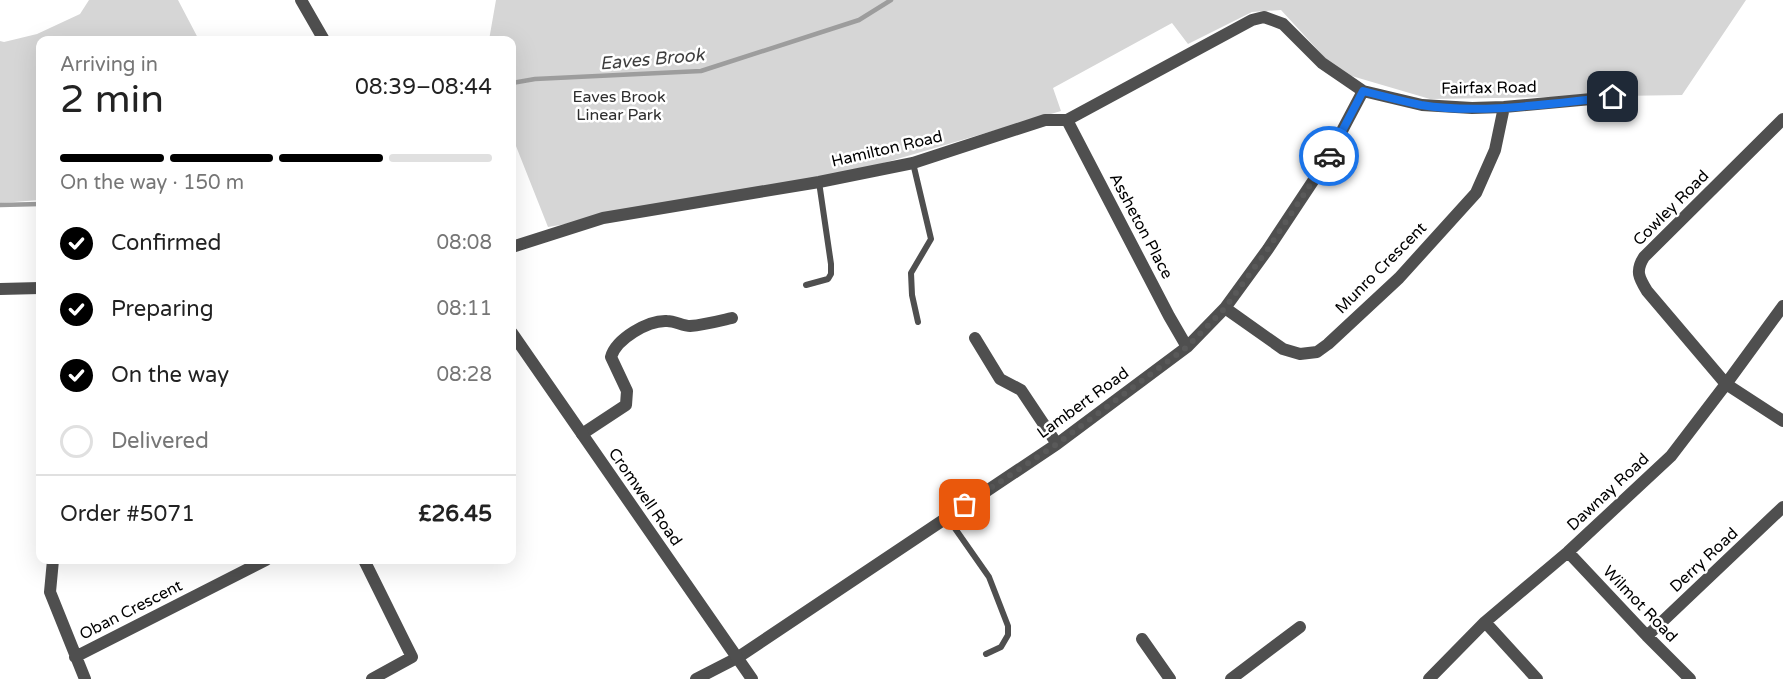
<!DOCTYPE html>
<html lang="en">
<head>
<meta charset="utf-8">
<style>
	:root { --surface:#fff; --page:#f2f2f2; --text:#222; --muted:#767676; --line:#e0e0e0; --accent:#000 }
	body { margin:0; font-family:"Varela Round",sans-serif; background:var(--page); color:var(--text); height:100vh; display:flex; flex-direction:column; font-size:22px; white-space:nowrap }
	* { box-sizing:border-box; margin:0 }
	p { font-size:20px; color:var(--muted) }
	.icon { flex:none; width:33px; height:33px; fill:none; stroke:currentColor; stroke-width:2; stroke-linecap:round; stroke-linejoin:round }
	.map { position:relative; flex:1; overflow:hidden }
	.side { position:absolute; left:36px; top:36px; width:480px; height:528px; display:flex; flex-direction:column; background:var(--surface); border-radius:12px; box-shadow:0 6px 24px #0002 }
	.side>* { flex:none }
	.pin { position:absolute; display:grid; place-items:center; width:51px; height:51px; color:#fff; margin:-26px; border-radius:12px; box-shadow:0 3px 9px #0006 }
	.courier { position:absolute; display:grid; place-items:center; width:60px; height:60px; margin:-30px; border:4px solid #1a73e8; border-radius:50%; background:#fff; color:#222; box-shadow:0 2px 8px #0007 }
	.summary em { font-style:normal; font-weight:600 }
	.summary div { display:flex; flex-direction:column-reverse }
	.summary { display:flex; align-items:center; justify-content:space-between; height:102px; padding:0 24px }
	h1 { font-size:39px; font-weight:600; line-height:45px }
	.bar { display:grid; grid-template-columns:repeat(4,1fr); gap:9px 6px; align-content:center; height:72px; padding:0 24px }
	.bar i { height:8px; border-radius:4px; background:var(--line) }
	.bar .selected { background:var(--accent) }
	.bar p { grid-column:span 4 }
	.line { display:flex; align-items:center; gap:15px; padding:0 24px; border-top:2px solid var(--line) }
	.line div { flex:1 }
	ol { padding:0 24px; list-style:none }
	li { display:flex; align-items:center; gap:18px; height:66px }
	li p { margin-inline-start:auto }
	li .icon { padding:6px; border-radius:50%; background:var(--accent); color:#fff; stroke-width:4 }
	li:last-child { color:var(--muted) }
	li i { width:33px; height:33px; border:3px solid var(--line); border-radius:50% }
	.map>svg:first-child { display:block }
	.green { fill:#d6d6d6 }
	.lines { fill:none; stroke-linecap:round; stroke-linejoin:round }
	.stream { stroke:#9d9d9d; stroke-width:4.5 }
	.service { stroke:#4f4f4f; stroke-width:6 }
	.minor { stroke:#4f4f4f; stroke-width:12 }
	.tertiary { stroke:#4f4f4f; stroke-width:12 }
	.done { stroke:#595959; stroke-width:6; stroke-dasharray:0 10.8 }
	.route { stroke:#1a73e8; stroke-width:8 }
	.labels { text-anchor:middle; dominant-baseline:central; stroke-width:5; stroke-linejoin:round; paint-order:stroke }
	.street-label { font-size:16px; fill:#000; stroke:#fff }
	.park-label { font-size:16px; fill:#2d2d2d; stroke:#fff }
	.water-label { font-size:18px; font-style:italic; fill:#3e3e3e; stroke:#fff }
</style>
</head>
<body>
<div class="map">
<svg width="1783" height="679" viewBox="0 0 1783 679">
	<rect width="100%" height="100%" fill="#fff"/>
	<path class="green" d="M 89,0 L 178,0 L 199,40 L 40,40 L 40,200 L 0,203 L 0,41 L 4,42 L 37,34 L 80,14 Z
		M 496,0 L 1746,0 L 1682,95 L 1430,99 L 1338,72 L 1281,10 L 1252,12 L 1188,44 L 1172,23 L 1053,88 L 1061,111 L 819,182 L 548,227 L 512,136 L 512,40 L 489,40 Z"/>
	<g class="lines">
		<path class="stream" d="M 512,83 L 535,79 L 701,71 L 859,20 L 891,0
			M 0,205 L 40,204"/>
		<path class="service" d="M 913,163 L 931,239 L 911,273 L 912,295 L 918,322
			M 806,285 L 828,279 L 831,274 L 831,264 L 819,182
			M 947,517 L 989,577 L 1008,626 L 1008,635 L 1001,647 L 986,654"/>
		<path class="minor" d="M 1783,119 L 1644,257 C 1635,271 1639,278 1647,291 L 1726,384 L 1783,421
			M 1067,120 L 1169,316 L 1187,347
			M 512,247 L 603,218 L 819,182 L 913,163 L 1045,120 L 1067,120 L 1252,20 L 1264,17 L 1283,24 L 1322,63 L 1363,91 L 1422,105 L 1472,108 L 1504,107 L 1613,97
			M 0,289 L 40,288
			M 1225,308 L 1283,349 L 1300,354 L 1317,352 L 1328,344 L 1399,278 L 1476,193 L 1495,150 L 1504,107
			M 975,338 L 1000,379 L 1021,390 L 1057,444
			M 582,434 L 626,405 L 627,391 L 611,357 C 616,339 648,320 667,321 C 675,321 683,326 690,326 C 704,325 719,321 732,318
			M 1568,552 L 1647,636 L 1690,679
			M 53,560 L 50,592 L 85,679
			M 364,560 L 412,657 L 372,679
			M 1485,622 L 1537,679
			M 1647,636 L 1783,507
			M 1142,639 L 1170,679
			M 75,657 L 266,560
			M 696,679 L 737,658 L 1057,444 L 1187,347 L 1225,308 L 1268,249 L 1325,163 L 1363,91
			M 1231,679 L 1300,627
			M 1429,679 L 1485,622 L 1568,552 L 1671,456 L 1726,384 L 1783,306"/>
		<path class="tertiary" d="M 301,0 L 324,40
			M 512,333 L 752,679"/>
	</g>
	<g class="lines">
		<path class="done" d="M 965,505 L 1057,444 L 1187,347 L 1225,308 L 1268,249 L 1329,156"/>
		<path class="route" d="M 1329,156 L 1363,91 C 1382,96 1402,101 1421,105 C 1482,115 1552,103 1613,97"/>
	</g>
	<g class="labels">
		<g class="street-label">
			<text transform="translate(1489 88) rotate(-1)">Fairfax Road</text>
			<text transform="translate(887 149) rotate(-13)">Hamilton Road</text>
			<text transform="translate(1671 208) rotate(-45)">Cowley Road</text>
			<text transform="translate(1141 226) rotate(62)">Assheton Place</text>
			<text transform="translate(1381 268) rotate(-45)">Munro Crescent</text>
			<text transform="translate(1083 403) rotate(-36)">Lambert Road</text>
			<text transform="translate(1608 492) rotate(-43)">Dawnay Road</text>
			<text transform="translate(645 497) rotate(55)">Cromwell Road</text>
			<text transform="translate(1704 560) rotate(-43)">Derry Road</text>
			<text transform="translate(1640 604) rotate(46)">Wilmot Road</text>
			<text transform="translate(131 610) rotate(-27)">Oban Crescent</text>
		</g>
		<g class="park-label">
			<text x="619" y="97">Eaves Brook<tspan x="619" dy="18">Linear Park</tspan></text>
		</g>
		<g class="water-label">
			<text transform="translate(652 59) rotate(-5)">Eaves Brook</text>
		</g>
	</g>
</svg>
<div class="pin" style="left:965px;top:505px;background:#ea580c"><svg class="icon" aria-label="bag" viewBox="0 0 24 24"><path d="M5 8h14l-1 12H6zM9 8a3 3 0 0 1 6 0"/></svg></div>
<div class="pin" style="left:1613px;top:97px;background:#1f2937"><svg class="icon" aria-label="home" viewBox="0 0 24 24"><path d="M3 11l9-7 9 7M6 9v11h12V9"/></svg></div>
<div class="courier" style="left:1329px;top:156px"><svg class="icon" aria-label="car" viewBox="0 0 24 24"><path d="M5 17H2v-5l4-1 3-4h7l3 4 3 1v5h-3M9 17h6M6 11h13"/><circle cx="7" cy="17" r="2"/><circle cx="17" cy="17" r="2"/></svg></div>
<section class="side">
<div class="summary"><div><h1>2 min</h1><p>Arriving in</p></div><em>08:39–08:44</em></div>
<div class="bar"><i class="selected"></i><i class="selected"></i><i class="selected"></i><i></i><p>On the way · 150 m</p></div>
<ol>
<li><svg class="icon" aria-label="check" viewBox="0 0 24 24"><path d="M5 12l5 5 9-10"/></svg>Confirmed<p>08:08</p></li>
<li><svg class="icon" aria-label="check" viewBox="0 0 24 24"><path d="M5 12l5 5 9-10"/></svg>Preparing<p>08:11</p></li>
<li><svg class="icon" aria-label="check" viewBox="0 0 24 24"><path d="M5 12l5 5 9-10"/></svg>On the way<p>08:28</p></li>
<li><i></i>Delivered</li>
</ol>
<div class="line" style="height:78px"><div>Order #5071</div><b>£26.45</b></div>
</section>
</div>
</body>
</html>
